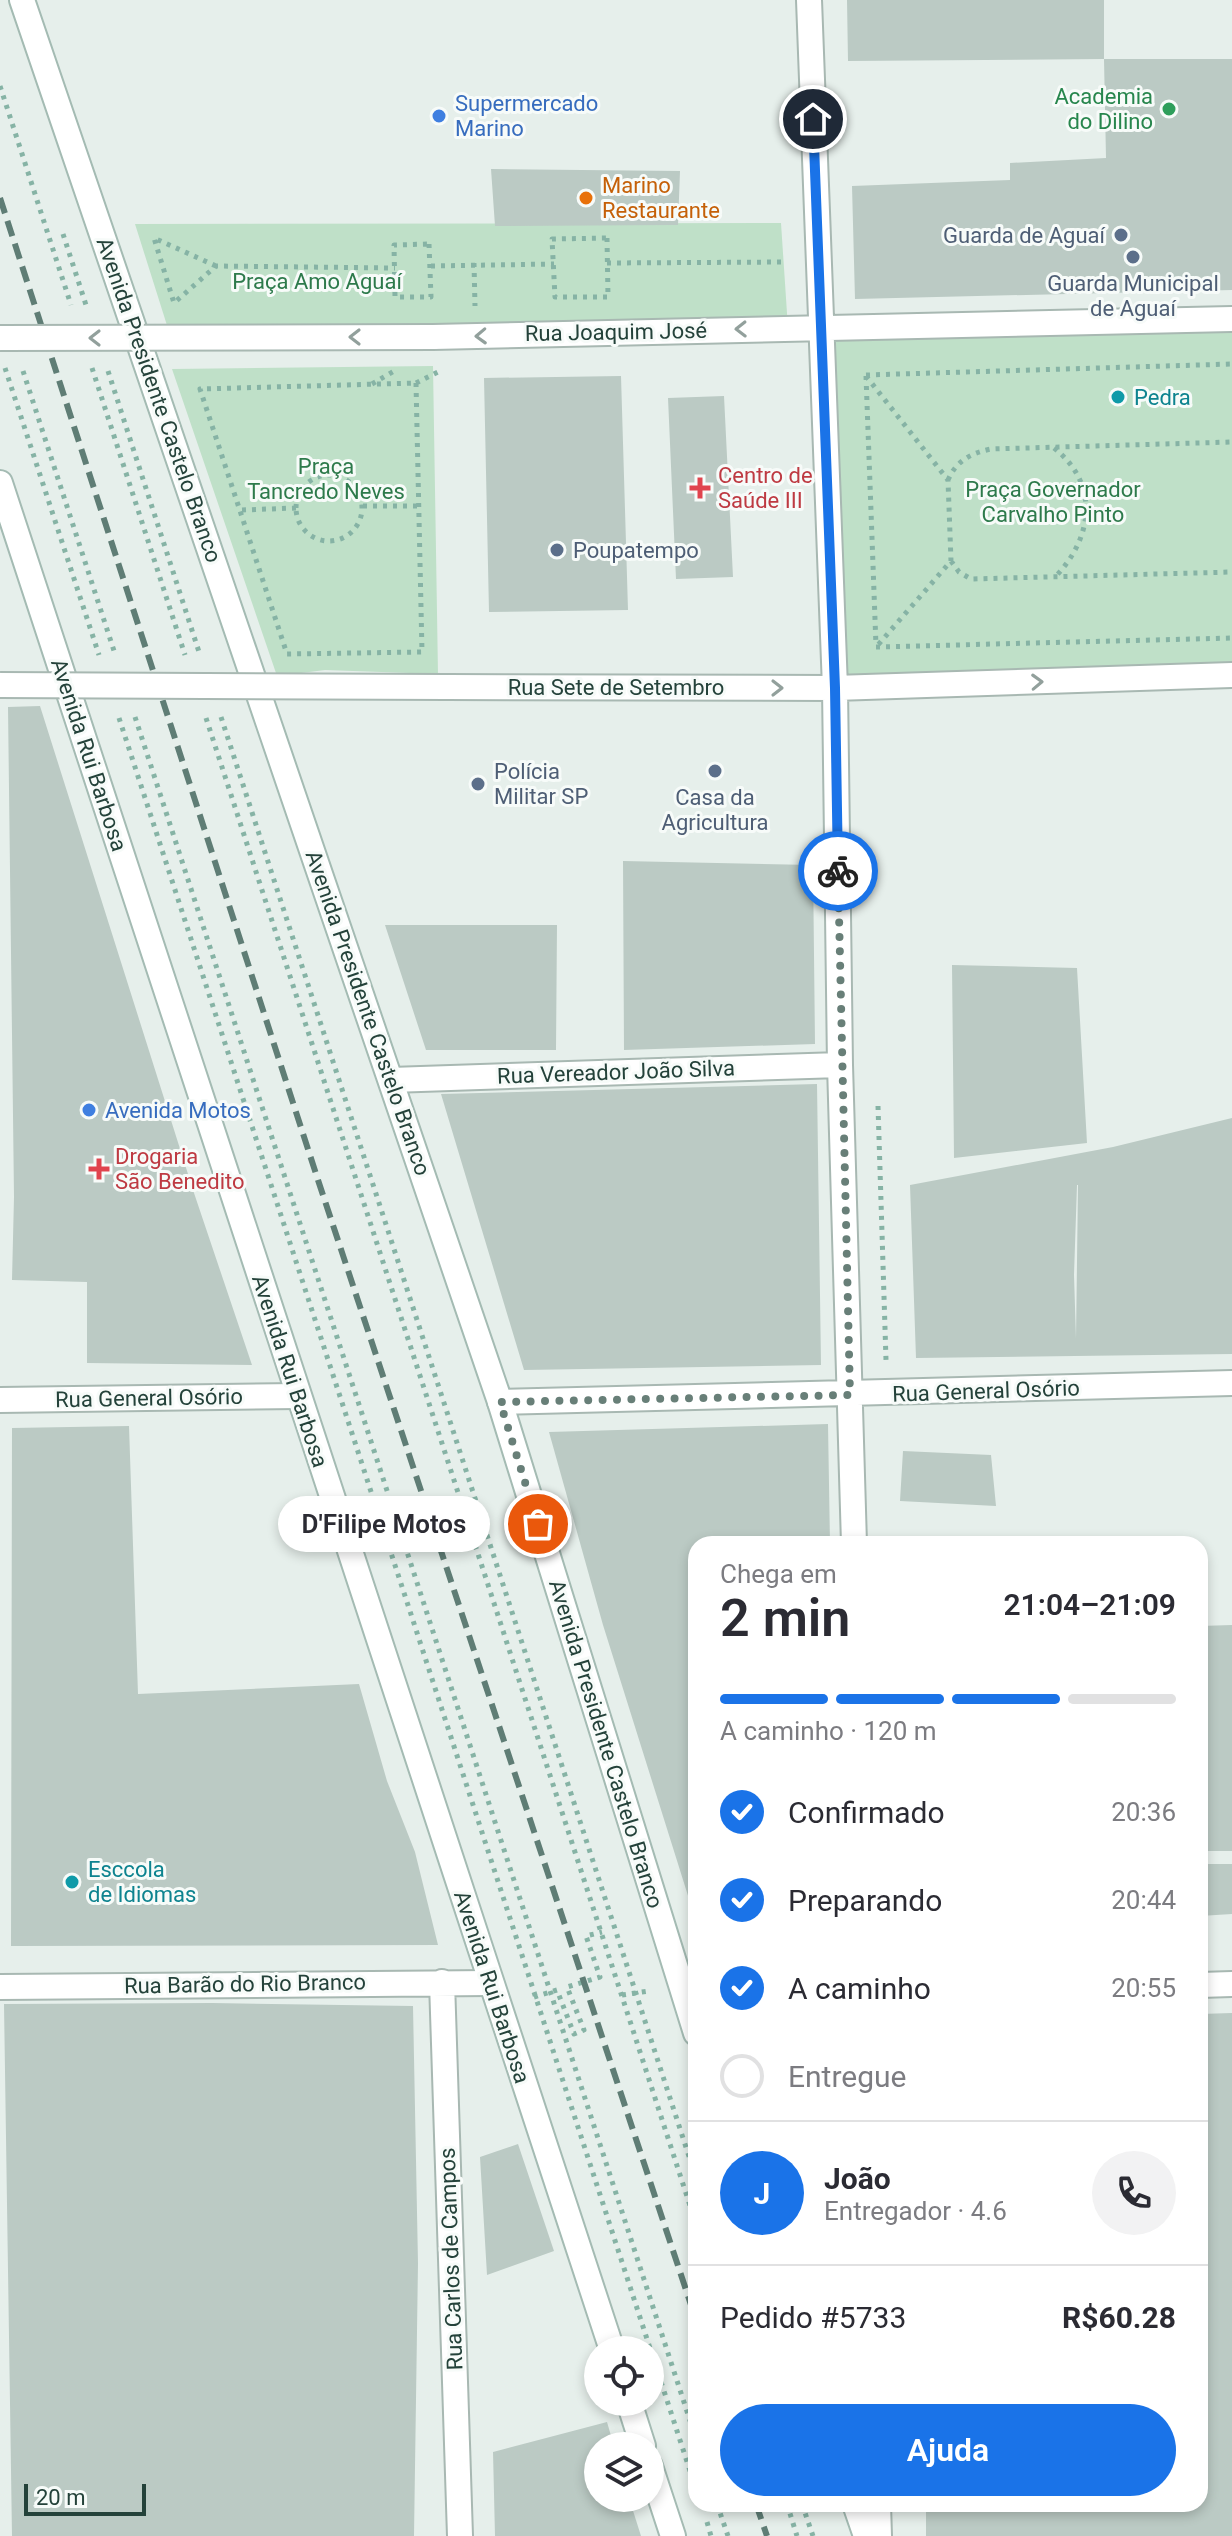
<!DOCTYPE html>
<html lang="pt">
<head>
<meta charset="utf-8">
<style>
	:root { --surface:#fff; --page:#f2f2f3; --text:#2b2b33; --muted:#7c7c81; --line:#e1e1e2; --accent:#1a73e8 }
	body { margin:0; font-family:Roboto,sans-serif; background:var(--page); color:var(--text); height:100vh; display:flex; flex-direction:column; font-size:30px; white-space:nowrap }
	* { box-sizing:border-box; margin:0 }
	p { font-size:26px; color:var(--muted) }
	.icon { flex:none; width:44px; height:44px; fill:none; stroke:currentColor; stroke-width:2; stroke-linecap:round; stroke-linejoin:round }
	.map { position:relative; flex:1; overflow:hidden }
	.details { position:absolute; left:688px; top:1536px; width:520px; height:976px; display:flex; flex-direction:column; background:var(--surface); border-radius:24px; box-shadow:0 4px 12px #0003 }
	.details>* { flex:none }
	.tools { position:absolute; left:584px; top:2336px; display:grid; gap:16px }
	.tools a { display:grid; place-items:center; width:80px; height:80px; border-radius:50%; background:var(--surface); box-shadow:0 4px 12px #0003; font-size:40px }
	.scale { position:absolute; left:24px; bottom:20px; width:122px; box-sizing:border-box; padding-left:8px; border:4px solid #24423a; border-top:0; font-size:22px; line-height:28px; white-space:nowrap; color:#24423a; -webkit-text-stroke:6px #f7fbf9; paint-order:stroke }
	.pin { position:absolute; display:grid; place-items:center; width:68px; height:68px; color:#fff; margin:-34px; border:4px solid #fff; border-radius:50%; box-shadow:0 2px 8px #0007 }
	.courier { position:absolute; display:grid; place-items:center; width:80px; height:80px; margin:-40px; border:6px solid #1a73e8; border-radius:50%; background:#fff; color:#222; box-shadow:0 2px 10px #0007 }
	.bubble { position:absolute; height:56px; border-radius:28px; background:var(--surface); box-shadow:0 4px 12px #0003; font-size:26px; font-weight:600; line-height:56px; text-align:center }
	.head em { font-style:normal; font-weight:600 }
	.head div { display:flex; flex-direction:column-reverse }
	.head { display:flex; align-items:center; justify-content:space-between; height:136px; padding:0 32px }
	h1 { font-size:52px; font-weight:600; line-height:60px }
	.bar { display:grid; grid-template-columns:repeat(4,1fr); gap:12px 8px; align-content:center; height:96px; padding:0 32px }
	.bar i { height:10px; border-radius:6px; background:var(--line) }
	.bar .current { background:var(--accent) }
	.bar p { grid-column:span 4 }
	.line { display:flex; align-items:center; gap:20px; padding:0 32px; border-top:2px solid var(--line) }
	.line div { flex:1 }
	.round { display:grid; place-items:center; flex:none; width:84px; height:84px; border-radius:42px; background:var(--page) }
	ol { padding:0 32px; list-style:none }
	li { display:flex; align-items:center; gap:24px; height:88px }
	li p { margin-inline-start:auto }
	li .icon { padding:8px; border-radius:50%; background:var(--accent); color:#fff; stroke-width:4 }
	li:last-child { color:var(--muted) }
	li i { width:44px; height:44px; border:4px solid var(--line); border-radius:50% }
	.action { display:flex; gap:16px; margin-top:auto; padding:16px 32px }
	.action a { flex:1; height:92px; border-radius:48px; background:var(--accent); color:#fff; font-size:32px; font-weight:600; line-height:92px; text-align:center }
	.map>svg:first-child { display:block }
	.green { fill:#bfe0c8 }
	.building { fill:#bbcac4; fill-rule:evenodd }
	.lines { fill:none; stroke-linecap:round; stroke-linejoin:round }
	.street-casing { stroke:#a8b8b2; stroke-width:28 }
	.secondary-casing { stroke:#a4bbb3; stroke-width:28 }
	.path { stroke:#86b3a5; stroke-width:5; stroke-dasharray:4 6; stroke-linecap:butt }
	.street { stroke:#fff; stroke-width:24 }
	.secondary { stroke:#fff; stroke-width:24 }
	.rail { stroke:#5f7d75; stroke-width:6; stroke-dasharray:16 8; stroke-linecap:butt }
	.street-bridge-casing { stroke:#a8b8b2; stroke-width:28; stroke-linecap:butt }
	.street-bridge { stroke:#fff; stroke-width:24 }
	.oneway { stroke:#92a09c }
	.done { stroke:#687f78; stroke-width:8; stroke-dasharray:0 14.4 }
	.route { stroke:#1a73e8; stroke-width:10 }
	.leisure-dot { fill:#2e9e5b; stroke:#f7fbf9; stroke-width:3 }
	.shop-dot { fill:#3f7fe0; stroke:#f7fbf9; stroke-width:3 }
	.food-dot { fill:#e8710a; stroke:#f7fbf9; stroke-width:3 }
	.service-dot { fill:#5c6f8a; stroke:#f7fbf9; stroke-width:3 }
	.culture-dot { fill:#0f9aa8; stroke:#f7fbf9; stroke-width:3 }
	.health-dot { fill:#e0444e; stroke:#f7fbf9; stroke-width:3 }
	.labels { text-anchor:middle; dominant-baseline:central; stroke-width:6; stroke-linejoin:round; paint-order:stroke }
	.leisure-label { font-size:22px; fill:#27864d; stroke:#f7fbf9; text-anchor:end }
	.shop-label { font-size:22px; fill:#366cbe; stroke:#f7fbf9; text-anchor:start }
	.food-label { font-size:22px; fill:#c56008; stroke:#f7fbf9; text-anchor:start }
	.service-label { font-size:22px; fill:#4e5e75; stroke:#f7fbf9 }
	.park-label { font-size:22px; fill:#2d7a4b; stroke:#f7fbf9 }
	.street-label { font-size:22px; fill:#24423a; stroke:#f7fbf9 }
	.culture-label { font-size:22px; fill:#0d838f; stroke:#f7fbf9; text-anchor:start }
	.health-label { font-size:22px; fill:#be3a42; stroke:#f7fbf9; text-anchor:start }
</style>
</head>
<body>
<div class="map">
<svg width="1232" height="2536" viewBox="0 0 1232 2536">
	<rect width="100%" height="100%" fill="#e6efeb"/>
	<path class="green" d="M 781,223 L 788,328 L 171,338 L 135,224 Z
		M 1232,319 L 1232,675 L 835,688 L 819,328 Z
		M 433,366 L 438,674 L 325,670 L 277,676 L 172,369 Z"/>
	<path class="building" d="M 847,0 L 1104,0 L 1104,59 L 848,61 Z
		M 1104,59 L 1232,59 L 1232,290 L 855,299 L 852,186 L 1010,180 L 1010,163 L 1106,158 Z
		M 491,169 L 680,171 L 678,225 L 495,226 Z
		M 621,376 L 628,610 L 489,612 L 484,378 Z
		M 724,396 L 733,577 L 676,579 L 668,398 Z
		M 40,706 L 194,1193 L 252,1365 L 87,1363 L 87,1282 L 12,1280 L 14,1197 L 8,707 Z
		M 623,861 L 813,865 L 815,1044 L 624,1050 Z
		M 385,925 L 557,925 L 556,1050 L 426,1050 Z
		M 952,965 L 1077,968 L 1087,1143 L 954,1158 Z
		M 817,1084 L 821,1365 L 524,1370 L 441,1094 Z
		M 1232,1118 L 1232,1354 L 916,1358 L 910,1185 L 1113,1147 ZM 1077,1185 L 1078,1185 L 1076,1339 L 1074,1275 Z
		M 828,1424 L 830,1544 L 696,1544 L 695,1918 L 603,1625 L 549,1432 Z
		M 129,1426 L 138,1694 L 359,1684 L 387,1781 L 415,1852 L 438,1945 L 11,1946 L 12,1428 Z
		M 903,1451 L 991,1455 L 996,1506 L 900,1501 Z
		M 1232,1625 L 1232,1851 L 1200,1851 L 1200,1626 Z
		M 1200,1864 L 1232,1864 L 1232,1914 L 1200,1916 Z
		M 212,2003 L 413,2006 L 418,2263 L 414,2536 L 12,2536 L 4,2004 Z
		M 1232,2013 L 1232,2536 L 926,2536 L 926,2504 L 1200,2504 L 1200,2014 Z
		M 518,2144 L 554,2251 L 487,2275 L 480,2157 Z
		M 607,2422 L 614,2446 L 598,2446 L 598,2498 L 629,2498 L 641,2536 L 495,2536 L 493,2452 Z"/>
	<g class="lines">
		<defs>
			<path id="street" d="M 809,0 L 835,688 L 840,1065 L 854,1544
				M 433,337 L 1232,319
				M 447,687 L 835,688 L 1232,675
				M 391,1080 L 840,1065
				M 0,1400 L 298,1396
				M 500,1402 L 1232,1383
				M 442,1982 L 460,2536
				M 1200,1985 L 1232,1984
				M 0,1987 L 490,1983
				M 878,2504 L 879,2536"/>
			<path id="secondary" d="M 22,0 L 500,1402 L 696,2033
				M 0,483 L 612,2350
				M 629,2402 L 643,2446
				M 650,2466 L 673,2536
				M 855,2504 L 866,2536"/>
		</defs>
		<use href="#street" class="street-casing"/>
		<use href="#secondary" class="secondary-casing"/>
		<path class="path" d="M 0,86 L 71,305
			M 63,234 L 86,305
			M 607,238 L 608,297 L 555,297 L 552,239 Z
			M 429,244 L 431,297 L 395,297 L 394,245 Z
			M 474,263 L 475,306
			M 607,263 L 786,262
			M 216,266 L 154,238 L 174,303 L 216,266 L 395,268
			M 431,266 L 554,264
			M 5,368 L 99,655
			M 92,368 L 185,655
			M 23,371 L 115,654
			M 108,371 L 200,655
			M 866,375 L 1232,364
			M 866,376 L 948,480 L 951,561 L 877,646
			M 866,376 L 876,646
			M 416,383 L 440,371
			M 416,383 L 422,652 L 287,654 L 200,389 Z
			M 372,384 L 394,371
			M 1054,448 C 1100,484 1093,538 1055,577
			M296 508a33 33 0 1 1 66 0a33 33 0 1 1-66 0Z
			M 948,480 C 956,461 971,453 991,449 L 1232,442
			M 363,506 L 419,506
			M 242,510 L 296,508
			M 951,561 L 959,572 L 971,579 L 1232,572
			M 876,647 L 1232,638
			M 135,717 L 696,2439
			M 221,717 L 696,2178
			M 119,718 L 692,2477
			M 206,718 L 696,2224
			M 878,1106 L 886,1360
			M 622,1995 L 649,1991
			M 534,1997 L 557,1990 L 574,2034 L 584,2030 L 567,1987 L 600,1977 L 586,1936 L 602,1932
			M 717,2504 L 728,2536
			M 787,2504 L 797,2536
			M 802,2504 L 813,2536
			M 707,2522 L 711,2536"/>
		<use href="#street" class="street"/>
		<use href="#secondary" class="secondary"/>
		<path class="rail" d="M 0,198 L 318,1180 L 696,2320
			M 756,2504 L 767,2536"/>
		<defs>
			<path id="street-bridge" d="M 0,338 L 433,337
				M 0,685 L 447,687"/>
		</defs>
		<use href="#street-bridge" class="street-bridge-casing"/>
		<use href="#street-bridge" class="street-bridge"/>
	</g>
	<defs><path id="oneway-chevron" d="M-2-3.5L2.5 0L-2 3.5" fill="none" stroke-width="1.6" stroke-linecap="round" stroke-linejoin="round" transform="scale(2)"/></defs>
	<g class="oneway">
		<use href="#oneway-chevron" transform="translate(741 329) rotate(179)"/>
		<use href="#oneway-chevron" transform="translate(481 336) rotate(178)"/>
		<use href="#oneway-chevron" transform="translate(355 337) rotate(180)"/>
		<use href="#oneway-chevron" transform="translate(95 338) rotate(180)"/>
		<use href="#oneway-chevron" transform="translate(1037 682) rotate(-2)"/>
		<use href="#oneway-chevron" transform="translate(777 688)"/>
	</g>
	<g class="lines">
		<path class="done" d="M 538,1524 L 500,1402 L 850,1395 L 838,871"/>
		<path class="route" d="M 813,119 L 835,688 L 838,871"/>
	</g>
	<circle class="leisure-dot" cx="1169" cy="109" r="8"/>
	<g class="shop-dot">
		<circle cx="439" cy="116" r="8"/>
		<circle cx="89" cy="1110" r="8"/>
	</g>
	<circle class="food-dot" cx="586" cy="198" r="8"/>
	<g class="service-dot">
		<circle cx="1121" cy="235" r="8"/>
		<circle cx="1133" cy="257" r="8"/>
		<circle cx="557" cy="550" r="8"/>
		<circle cx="715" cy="771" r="8"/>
		<circle cx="478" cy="784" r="8"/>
	</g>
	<g class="culture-dot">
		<circle cx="1118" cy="397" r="8"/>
		<circle cx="72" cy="1882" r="8"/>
	</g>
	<g class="health-dot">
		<path d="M696 476h8v8h8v8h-8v8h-8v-8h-8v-8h8z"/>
		<path d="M95 1157h8v8h8v8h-8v8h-8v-8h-8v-8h8z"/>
	</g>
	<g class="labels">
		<g class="leisure-label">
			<text x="1153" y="96">Academia<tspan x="1153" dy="25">do Dilino</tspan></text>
		</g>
		<g class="shop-label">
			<text x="455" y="103">Supermercado<tspan x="455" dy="25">Marino</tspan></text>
			<text x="105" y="1110">Avenida Motos</text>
		</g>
		<g class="food-label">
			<text x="602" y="185">Marino<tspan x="602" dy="25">Restaurante</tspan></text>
		</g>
		<g class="service-label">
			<text x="1105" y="235" text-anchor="end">Guarda de Aguaí</text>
			<text x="1133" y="283">Guarda Municipal<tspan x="1133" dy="25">de Aguaí</tspan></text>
			<text x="573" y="550" text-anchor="start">Poupatempo</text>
			<text x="494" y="771" text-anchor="start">Polícia<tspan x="494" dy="25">Militar SP</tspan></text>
			<text x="715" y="797">Casa da<tspan x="715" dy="25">Agricultura</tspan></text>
		</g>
		<g class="park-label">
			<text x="317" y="281">Praça Amo Aguaí</text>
			<text x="326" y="466">Praça<tspan x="326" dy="25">Tancredo Neves</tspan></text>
			<text x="1053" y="489">Praça Governador<tspan x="1053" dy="25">Carvalho Pinto</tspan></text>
		</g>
		<g class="street-label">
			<text transform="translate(616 332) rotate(-1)">Rua Joaquim José</text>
			<text transform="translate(159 400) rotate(71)">Avenida Presidente Castelo Branco</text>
			<text x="616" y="687">Rua Sete de Setembro</text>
			<text transform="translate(89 755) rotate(72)">Avenida Rui Barbosa</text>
			<text transform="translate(368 1013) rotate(71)">Avenida Presidente Castelo Branco</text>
			<text transform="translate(616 1072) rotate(-2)">Rua Vereador João Silva</text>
			<text transform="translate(290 1371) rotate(72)">Avenida Rui Barbosa</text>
			<text transform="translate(986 1391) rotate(-2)">Rua General Osório</text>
			<text transform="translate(149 1398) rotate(-1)">Rua General Osório</text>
			<text transform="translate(606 1744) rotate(73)">Avenida Presidente Castelo Branco</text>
			<text transform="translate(245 1984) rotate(-1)">Rua Barão do Rio Branco</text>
			<text transform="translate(492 1987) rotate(72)">Avenida Rui Barbosa</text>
			<text transform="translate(451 2259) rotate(-92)">Rua Carlos de Campos</text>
		</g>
		<g class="culture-label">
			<text x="1134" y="397">Pedra</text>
			<text x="88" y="1869">Esccola<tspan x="88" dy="25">de Idiomas</tspan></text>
		</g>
		<g class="health-label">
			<text x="718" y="475">Centro de<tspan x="718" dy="25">Saúde III</tspan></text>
			<text x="115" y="1156">Drogaria<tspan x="115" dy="25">São Benedito</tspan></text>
		</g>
	</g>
</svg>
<div class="tools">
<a><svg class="icon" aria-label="locate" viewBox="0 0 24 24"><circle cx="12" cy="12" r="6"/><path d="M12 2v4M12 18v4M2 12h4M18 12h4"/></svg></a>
<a><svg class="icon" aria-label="layers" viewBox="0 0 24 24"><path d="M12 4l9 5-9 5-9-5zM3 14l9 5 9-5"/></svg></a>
</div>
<div class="scale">20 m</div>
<div class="pin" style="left:538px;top:1524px;background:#ea580c"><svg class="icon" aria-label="bag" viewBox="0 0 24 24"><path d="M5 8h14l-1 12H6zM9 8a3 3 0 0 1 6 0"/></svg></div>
<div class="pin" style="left:813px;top:119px;background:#1f2937"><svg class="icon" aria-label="home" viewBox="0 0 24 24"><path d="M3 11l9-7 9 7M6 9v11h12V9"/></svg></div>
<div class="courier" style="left:838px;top:871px"><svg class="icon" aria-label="bike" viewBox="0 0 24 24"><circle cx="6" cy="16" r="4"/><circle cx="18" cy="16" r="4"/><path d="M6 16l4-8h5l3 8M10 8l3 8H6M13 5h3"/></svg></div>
<div class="bubble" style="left:278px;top:1496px;width:212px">D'Filipe Motos</div>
<section class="details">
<div class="head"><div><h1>2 min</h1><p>Chega em</p></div><em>21:04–21:09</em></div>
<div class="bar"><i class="current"></i><i class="current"></i><i class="current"></i><i></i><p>A caminho · 120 m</p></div>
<ol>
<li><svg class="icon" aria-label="check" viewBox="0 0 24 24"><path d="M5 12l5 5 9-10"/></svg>Confirmado<p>20:36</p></li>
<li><svg class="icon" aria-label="check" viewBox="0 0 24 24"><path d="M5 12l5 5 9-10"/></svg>Preparando<p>20:44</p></li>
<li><svg class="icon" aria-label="check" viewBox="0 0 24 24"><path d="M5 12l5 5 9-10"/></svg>A caminho<p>20:55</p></li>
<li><i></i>Entregue</li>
</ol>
<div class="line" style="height:144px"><b class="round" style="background:var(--accent);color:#fff">J</b><div><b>João</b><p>Entregador · 4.6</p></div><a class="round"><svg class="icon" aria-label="phone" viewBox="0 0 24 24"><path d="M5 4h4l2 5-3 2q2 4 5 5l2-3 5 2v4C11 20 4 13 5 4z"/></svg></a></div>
<div class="line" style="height:104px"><div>Pedido #5733</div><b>R$60.28</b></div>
<div class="action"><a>Ajuda</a></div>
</section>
</div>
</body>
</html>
